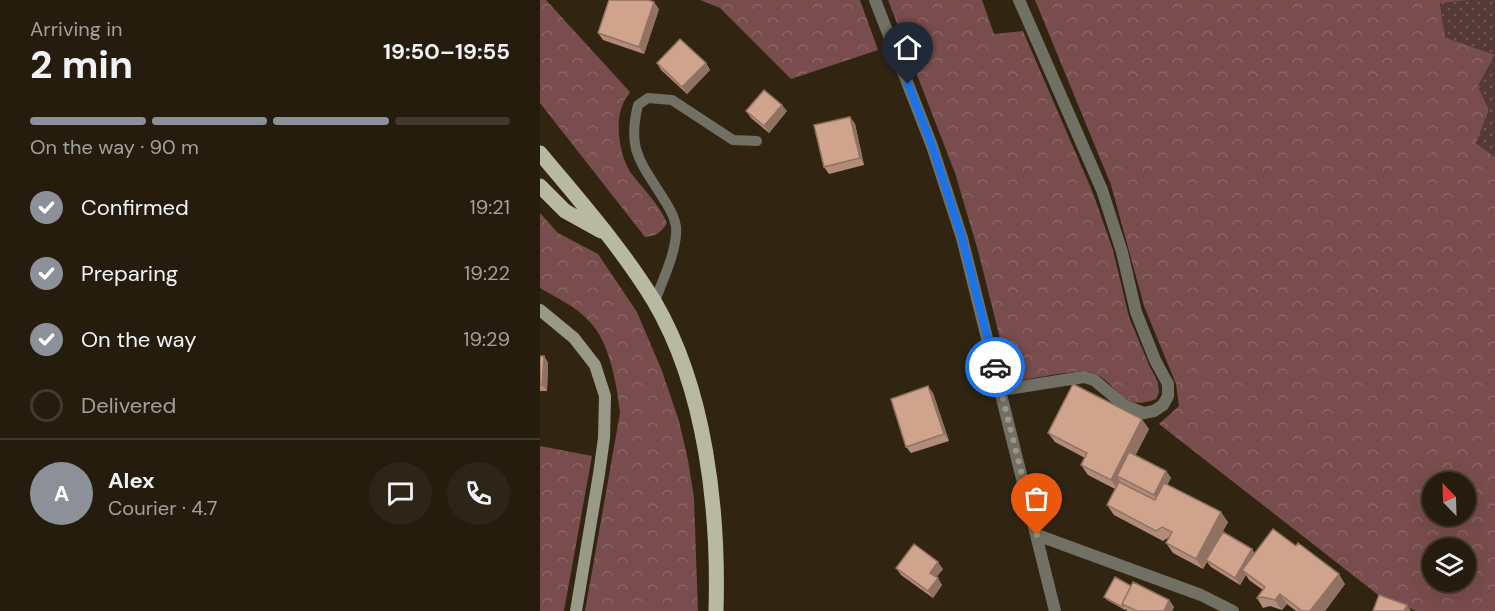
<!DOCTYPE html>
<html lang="en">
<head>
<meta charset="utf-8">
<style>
	:root { --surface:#251c0e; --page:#2d2517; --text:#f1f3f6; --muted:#a3a19e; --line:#423a2e; --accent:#8c9099 }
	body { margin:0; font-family:"DM Sans",sans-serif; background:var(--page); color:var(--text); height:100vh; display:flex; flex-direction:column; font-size:22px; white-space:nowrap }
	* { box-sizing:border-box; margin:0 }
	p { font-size:20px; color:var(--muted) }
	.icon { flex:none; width:33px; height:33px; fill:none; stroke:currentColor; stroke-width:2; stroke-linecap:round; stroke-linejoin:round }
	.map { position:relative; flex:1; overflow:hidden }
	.side { display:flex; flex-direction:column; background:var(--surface); width:540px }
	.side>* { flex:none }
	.needle { width:39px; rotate:337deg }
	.fabs { position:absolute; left:882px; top:472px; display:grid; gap:12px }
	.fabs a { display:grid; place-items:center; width:54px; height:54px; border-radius:50%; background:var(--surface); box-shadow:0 6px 24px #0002,0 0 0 2px var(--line); font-size:30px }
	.pin { position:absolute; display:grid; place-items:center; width:51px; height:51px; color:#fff; margin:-62px -26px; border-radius:50% 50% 50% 0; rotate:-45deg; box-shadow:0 0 6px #0007 }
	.pin .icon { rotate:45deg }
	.courier { position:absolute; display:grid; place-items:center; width:60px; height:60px; margin:-30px; border:4px solid #1a73e8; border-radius:50%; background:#fff; color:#222; box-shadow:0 2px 8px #0007 }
	.head em { font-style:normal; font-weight:700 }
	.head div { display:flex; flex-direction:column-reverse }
	.head { display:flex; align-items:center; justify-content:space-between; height:102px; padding:0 30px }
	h1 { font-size:39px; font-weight:700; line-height:45px }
	.bar { display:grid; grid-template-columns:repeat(4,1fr); gap:9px 6px; align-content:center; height:72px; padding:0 30px }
	.bar i { height:8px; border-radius:4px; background:var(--line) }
	.bar .active { background:var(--accent) }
	.bar p { grid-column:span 4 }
	.line { display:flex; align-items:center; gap:15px; padding:0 30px; border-top:2px solid var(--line) }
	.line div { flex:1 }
	.round { display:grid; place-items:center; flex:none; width:63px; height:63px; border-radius:32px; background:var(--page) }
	ol { padding:0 30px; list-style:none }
	li { display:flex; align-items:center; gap:18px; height:66px }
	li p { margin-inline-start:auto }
	li .icon { padding:6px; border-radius:50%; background:var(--accent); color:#fff; stroke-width:4 }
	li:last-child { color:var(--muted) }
	li i { width:33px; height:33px; border:3px solid var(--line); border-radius:50% }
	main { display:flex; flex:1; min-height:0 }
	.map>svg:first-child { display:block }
	.grass { fill:url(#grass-dots) }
	.forest { fill:url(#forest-crowns); fill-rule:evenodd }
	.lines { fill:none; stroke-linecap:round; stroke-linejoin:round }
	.lane { stroke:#707065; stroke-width:10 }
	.street { stroke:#707065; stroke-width:12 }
	.secondary { stroke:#998; stroke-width:12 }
	.primary { stroke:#b8b9a3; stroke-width:15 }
	.wall { fill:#b28c78 }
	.shaded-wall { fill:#917262 }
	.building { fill:#cfa38c; stroke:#917262; stroke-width:1.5 }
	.done { stroke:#9e9586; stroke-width:6; stroke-dasharray:0 10.8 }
	.route { stroke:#1a73e8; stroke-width:8 }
</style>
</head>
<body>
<main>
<section class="side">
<div class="head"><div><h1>2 min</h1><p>Arriving in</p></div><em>19:50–19:55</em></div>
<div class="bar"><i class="active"></i><i class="active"></i><i class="active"></i><i></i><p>On the way · 90 m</p></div>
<ol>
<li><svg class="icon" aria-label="check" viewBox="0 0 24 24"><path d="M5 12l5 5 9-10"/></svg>Confirmed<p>19:21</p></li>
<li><svg class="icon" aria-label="check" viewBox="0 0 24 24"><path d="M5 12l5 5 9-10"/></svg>Preparing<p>19:22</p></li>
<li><svg class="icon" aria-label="check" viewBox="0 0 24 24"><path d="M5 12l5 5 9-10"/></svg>On the way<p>19:29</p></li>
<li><i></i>Delivered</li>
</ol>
<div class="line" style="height:108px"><b class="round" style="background:var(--accent);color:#fff">A</b><div><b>Alex</b><p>Courier · 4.7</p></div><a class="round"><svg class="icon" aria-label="chat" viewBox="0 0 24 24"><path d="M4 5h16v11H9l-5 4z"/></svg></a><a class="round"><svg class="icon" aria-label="phone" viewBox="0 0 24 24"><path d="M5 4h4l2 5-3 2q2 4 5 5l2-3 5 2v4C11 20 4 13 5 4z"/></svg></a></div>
</section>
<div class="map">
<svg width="955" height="611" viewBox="0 0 955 611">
	<defs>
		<pattern id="grass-dots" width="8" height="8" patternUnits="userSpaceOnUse" patternTransform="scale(1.5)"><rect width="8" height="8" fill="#553939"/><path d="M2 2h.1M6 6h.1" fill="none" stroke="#6d5554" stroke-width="1.8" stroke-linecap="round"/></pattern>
		<pattern id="forest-crowns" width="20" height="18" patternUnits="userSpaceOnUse" patternTransform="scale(1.5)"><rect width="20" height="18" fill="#794c4d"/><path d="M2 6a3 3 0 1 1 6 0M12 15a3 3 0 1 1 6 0" fill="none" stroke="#8b6565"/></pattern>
	</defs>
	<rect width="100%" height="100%" fill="#312512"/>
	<path class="grass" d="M 929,0 L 955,0 L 955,55 L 905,37 L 900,2 Z
		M 955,56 L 955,157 L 936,143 L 949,110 L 938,86 Z"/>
	<path class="forest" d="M 0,0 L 6,0 L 90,92 C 88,96 84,100 83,104 C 74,122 80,157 91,173 C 103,189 119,204 127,223 C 121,233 116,236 105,237 L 0,103 Z
		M 160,0 L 320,0 L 338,50 L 251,79 L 180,8 Z
		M 348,0 L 442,0 L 454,34 L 483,31 L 553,193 L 573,250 L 589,317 L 609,365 L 618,382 L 619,392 L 616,399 C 579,414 578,379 549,372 C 537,369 486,380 471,382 L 438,251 L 415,173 Z
		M 495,0 L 929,0 L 900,3 L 905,37 L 955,55 L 938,86 L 949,110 L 936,143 L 955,157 L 955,611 L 876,611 L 837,594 L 619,424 L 639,406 L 636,384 L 604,306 L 571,185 ZM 892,483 L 926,483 L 926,516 L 892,516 ZM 892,549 L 926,549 L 926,582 L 892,582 Z
		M 0,213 L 18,233 L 58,254 L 97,312 L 122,371 L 139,421 L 148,460 L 154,498 L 158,611 L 45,611 L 80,413 C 77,385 70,343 50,322 C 37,307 17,298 0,288 Z
		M 0,446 L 52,456 L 24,611 L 0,611 Z"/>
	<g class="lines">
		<path class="lane" d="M 114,303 C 122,282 138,249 136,227 C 135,217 129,207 123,198 C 100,161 87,150 98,105 L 108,98 L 132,100 L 193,140 L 217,141"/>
		<path class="street" d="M 335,0 L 392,146 L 422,238 L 515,611
			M 461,390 L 544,377 L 554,380 L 584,405 L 604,413 L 614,411 L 623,405 L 628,396 L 628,384 L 615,360 L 596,312 L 582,252 L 562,190 L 479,0
			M 497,535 L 661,595 L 693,611"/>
		<path class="secondary" d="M 0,310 L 34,338 L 55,365 L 65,396 L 64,438 L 59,474 L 36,611"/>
		<path class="primary" d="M 0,153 C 40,201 81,247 114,301 C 166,389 179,511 176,611
			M 0,186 L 25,211 L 61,231"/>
	</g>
	<path class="wall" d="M 119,9 L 104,54 L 63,40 L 58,33 Z
		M 117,63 L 166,63 L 170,70 L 147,94 L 121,70 Z
		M 206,111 L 247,111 L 229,133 L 211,118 Z
		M 310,117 L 315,124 L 324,165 L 289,174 L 284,167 Z
		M 0,356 L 4,356 L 8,363 L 7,391 L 0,391 Z
		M 393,393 L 409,441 L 371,453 L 366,447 Z
		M 609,429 L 595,456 L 626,471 L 631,478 L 627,484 L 688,522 L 678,540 L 805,584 L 785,611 L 756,611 L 747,604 L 742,610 L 730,606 L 723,608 L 717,598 L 723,590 L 709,580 L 706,575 L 700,585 L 671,567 L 667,562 L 663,569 L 633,553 L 626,543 L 629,537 L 623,541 L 574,515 L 567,505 L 575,489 L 548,475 L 541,465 L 545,458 L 515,442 L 508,433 Z
		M 356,568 L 403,569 L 396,577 L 402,585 L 393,598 L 361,575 Z
		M 591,586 L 629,600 L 634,607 L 632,611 L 587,611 L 586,609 L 585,610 L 567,600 L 564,597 Z"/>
	<path class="shaded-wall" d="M 114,2 L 119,9 L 104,54 L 99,47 Z
		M 166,63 L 170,70 L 147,94 L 142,87 Z
		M 242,105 L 247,111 L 229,133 L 224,126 Z
		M 310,117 L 315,124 L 324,165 L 320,158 Z
		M 4,356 L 8,363 L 7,391 L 2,385 Z
		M 388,386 L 393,393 L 409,441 L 404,434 Z
		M 602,419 L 609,429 L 583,479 L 577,476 L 581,483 L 578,490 L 571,480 Z
		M 626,471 L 631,478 L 619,501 L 614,495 Z
		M 681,512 L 688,522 L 663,569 L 656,559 Z
		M 712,549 L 717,556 L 702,570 L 706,575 L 700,585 L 695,578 Z
		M 398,562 L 403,569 L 395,579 L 390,573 Z
		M 799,574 L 805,584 L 785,611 L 770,611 Z
		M 398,578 L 402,585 L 393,598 L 388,591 Z
		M 740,594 L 747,604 L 742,610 L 735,600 Z
		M 629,600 L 634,607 L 632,611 L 624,611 Z
		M 867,605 L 871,611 L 864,611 Z"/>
	<path class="building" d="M 69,0 L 108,0 L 114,2 L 99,47 L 58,33 Z
		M 140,39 L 166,63 L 142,87 L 117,63 Z
		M 224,90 L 242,105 L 224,126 L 206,111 Z
		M 310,117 L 320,158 L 284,167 L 274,125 Z
		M 0,356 L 4,356 L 2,385 L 0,385 Z
		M 533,384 L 602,419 L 571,480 L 541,465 L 547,453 L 508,433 Z
		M 388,386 L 404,434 L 366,447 L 351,399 Z
		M 589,452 L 626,471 L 614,495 L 577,476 Z
		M 579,482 L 615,500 L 624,483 L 681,512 L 656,559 L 626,543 L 632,532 L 622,527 L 616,531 L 567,505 Z
		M 733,529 L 756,546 L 758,543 L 799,574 L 770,611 L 762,611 L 740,594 L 735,600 L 723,597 L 717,598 L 725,587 L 702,570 Z
		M 683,532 L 712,549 L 695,578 L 666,560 Z
		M 374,544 L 398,562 L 390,573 L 398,578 L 388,591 L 356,568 Z
		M 575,577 L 591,586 L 582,604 L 583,606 L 582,607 L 564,597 Z
		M 593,582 L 629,600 L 624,611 L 597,611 L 582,604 Z
		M 839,595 L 867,605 L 864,611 L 833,611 Z"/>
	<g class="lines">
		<path class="done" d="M 455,367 L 497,535"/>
		<path class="route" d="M 368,84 L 392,146 L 422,238 L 455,367"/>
	</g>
</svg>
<div class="fabs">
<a><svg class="needle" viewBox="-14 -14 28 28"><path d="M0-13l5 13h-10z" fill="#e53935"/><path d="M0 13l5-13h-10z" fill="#a3a19e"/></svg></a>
<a><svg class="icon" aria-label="layers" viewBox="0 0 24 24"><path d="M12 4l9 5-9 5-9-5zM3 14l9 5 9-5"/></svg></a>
</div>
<div class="pin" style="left:497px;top:535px;background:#ea580c"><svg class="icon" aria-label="bag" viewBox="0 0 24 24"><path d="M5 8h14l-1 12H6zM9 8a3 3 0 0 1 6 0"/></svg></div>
<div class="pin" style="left:368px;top:84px;background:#1f2937"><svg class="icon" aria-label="home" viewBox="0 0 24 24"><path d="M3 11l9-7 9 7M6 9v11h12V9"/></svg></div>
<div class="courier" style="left:455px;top:367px"><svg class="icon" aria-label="car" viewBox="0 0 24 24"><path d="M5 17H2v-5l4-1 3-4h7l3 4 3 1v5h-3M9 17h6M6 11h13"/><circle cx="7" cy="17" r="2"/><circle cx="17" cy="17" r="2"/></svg></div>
</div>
</main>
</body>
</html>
